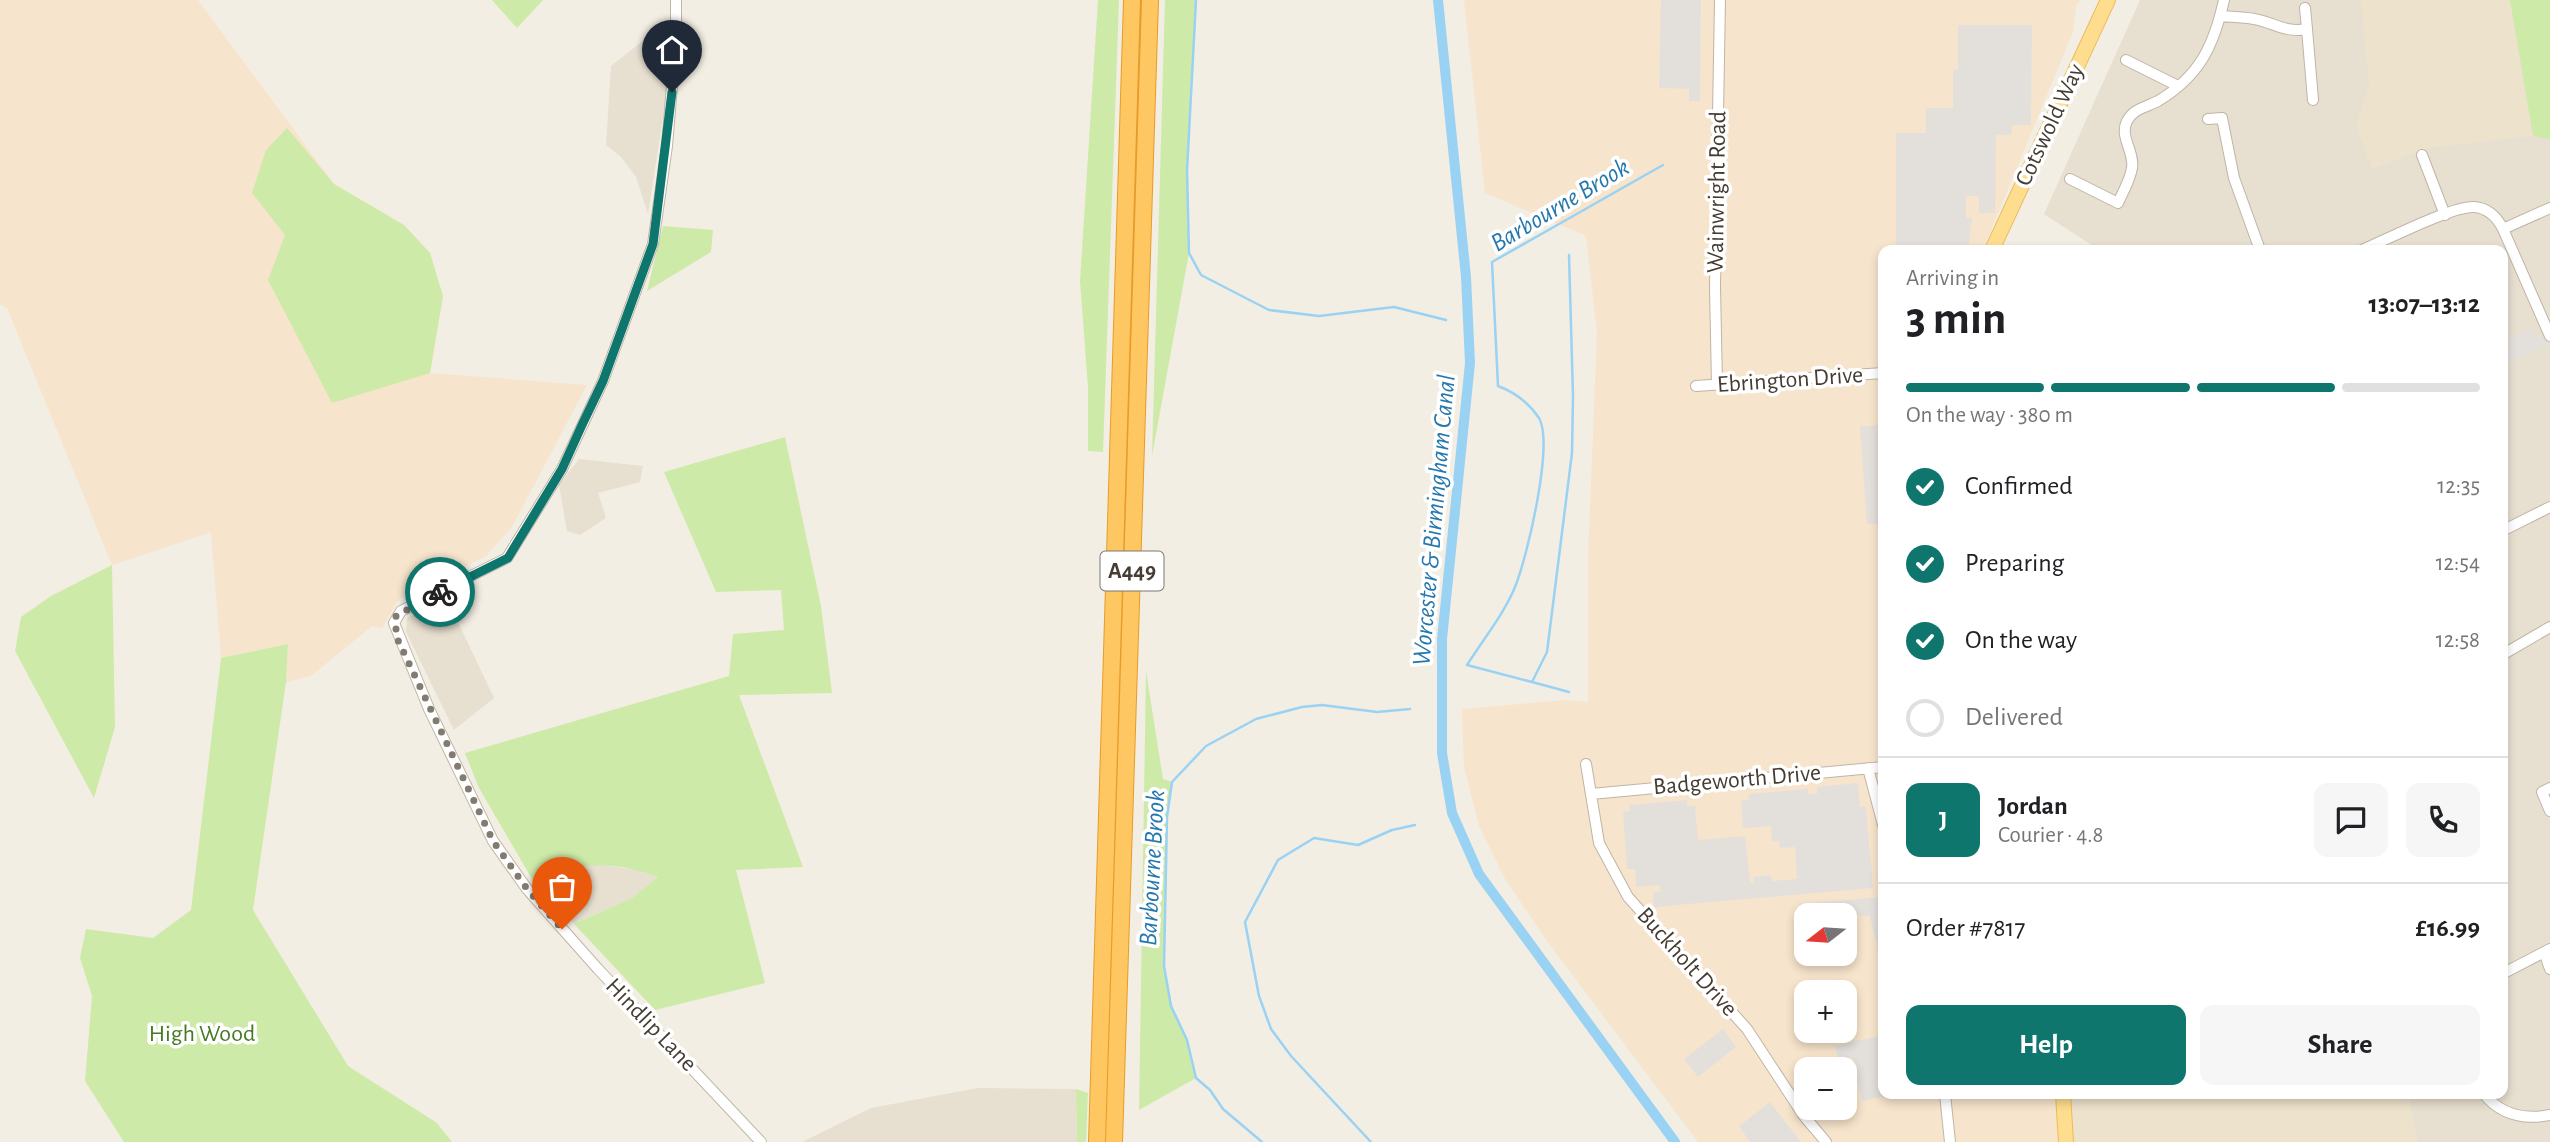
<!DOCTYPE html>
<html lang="en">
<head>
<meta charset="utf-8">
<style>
	:root { --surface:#fff; --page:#f6f6f6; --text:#202124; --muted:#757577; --line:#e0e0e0; --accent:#0f766e }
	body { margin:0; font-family:"Alegreya Sans",sans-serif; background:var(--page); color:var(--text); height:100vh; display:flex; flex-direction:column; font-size:26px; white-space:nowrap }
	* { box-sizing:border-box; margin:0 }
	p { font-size:23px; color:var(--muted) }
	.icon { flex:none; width:38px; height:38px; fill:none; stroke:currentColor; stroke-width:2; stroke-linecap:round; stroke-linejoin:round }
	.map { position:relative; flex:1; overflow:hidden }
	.panel { position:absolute; left:1878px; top:245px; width:630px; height:854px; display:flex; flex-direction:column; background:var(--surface); border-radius:14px; box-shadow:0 4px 10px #0003 }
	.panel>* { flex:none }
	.needle { width:46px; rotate:253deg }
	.tools { position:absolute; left:1794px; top:903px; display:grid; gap:14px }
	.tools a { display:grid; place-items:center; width:63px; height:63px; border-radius:14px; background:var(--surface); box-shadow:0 4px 10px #0003; font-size:35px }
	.pin { position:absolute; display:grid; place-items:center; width:60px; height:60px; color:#fff; margin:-72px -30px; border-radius:50% 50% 50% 0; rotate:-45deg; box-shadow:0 0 7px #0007 }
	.pin .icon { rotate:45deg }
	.courier { position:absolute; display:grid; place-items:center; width:70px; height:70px; margin:-35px; border:5px solid #0f766e; border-radius:50%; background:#fff; color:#222; box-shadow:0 2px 9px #0007 }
	.head em { font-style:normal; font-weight:700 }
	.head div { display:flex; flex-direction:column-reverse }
	.head { display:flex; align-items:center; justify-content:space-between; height:119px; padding:0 28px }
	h1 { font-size:46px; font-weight:700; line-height:52px }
	.bar { display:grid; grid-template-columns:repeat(4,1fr); gap:10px 7px; align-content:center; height:84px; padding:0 28px }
	.bar i { height:9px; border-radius:5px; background:var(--line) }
	.bar .current { background:var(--accent) }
	.bar p { grid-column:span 4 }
	.line { display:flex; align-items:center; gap:18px; padding:0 28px; border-top:2px solid var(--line) }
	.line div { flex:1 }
	.round { display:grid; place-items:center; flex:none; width:74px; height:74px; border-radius:14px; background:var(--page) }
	ol { padding:0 28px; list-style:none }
	li { display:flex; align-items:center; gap:21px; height:77px }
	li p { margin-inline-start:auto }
	li .icon { padding:7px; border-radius:50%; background:var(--accent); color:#fff; stroke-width:4 }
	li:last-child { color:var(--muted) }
	li i { width:38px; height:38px; border:4px solid var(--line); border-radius:50% }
	.button { display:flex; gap:14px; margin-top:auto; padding:14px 28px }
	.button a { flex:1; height:80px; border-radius:14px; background:var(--accent); color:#fff; font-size:28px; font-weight:700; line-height:80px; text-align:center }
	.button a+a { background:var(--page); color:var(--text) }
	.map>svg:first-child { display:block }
	.residential { fill:#e7dfd0 }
	.commercial { fill:#f7e4cc; fill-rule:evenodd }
	.education { fill:#ede3cc }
	.green { fill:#ceeaa8 }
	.parking { fill:#e3e0dc }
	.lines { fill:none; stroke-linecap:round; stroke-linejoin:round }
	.stream { stroke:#9ad2f4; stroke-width:2.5 }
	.canal { stroke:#9ad2f4; stroke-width:10 }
	.minor-casing { stroke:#bfb5a5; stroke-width:12 }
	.major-casing { stroke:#ebbb59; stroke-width:16 }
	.highway-casing { stroke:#e79c29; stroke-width:18 }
	.minor { stroke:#fff; stroke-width:10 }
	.major { stroke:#ffdd8f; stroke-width:14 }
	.highway { stroke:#ffc761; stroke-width:16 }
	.done { stroke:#827b71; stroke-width:7; stroke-dasharray:0 12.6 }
	.route { stroke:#0f766e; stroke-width:9 }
	.labels { text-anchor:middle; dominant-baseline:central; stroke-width:7; stroke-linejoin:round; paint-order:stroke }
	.shield { fill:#fff; stroke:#7d7770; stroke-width:2 }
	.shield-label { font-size:23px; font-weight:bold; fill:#453d33 }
	.street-label { font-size:24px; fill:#453d33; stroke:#fff }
	.park-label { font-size:24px; fill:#467923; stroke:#fff }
	.water-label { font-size:26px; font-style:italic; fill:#2578ae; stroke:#fff }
</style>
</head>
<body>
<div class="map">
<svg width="2550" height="1142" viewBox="0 0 2550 1142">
	<rect width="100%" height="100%" fill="#f3eee3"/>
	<path class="residential" d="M 2140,0 L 2550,0 L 2550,1142 L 2417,1142 L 2408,1094 L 2502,1094 L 2502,250 L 2099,250 L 2044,214 Z
		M 669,20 L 667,91 L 648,214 L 636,177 L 621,157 L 606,145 L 611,66 Z
		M 579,459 L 643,466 L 640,482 L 598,493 L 606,518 L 580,535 L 567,531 L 559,485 Z
		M 447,599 L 494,698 L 454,730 L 406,632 L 407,618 Z
		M 597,864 L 636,870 L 658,877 L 632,898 L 574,924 L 532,879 L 575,865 Z
		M 978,1088 L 1076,1089 L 1077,1142 L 802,1142 L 871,1108 Z"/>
	<path class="commercial" d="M 0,0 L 198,0 L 334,184 L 404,225 L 430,253 L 443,296 L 430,373 L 587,385 L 512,527 L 486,556 L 399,599 L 382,628 L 372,626 L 311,676 L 286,682 L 288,644 L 221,658 L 211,532 L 112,565 L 7,308 L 0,305 Z
		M 1464,0 L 2081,0 L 2076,5 L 2073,32 L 1983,250 L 1883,250 L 1883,1094 L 2056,1094 L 2060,1142 L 1698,1142 L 1547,941 L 1505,879 L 1479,826 L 1464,767 L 1462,709 L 1565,700 L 1588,702 L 1588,559 L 1597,333 L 1586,236 L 1485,193 ZM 1806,915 L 1844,915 L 1844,954 L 1806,954 ZM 1806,992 L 1844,992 L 1844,1031 L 1806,1031 ZM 1806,1069 L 1844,1069 L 1844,1108 L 1806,1108 Z"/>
	<path class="education" d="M 2361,0 L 2510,0 L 2533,136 L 2428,148 L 2372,169 L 2356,125 L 2369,85 Z
		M 2070,1094 L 2408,1094 L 2417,1142 L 2072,1142 Z"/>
	<path class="green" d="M 492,0 L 543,0 L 517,28 Z
		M 1098,0 L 1119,0 L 1103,452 L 1088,451 L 1088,388 L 1080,281 Z
		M 1165,0 L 1196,0 L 1187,171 L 1189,253 L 1152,456 Z
		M 2510,0 L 2550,0 L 2550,139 L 2533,136 Z
		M 287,128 L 334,184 L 404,225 L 430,253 L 443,296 L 430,373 L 332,403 L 268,280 L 285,235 L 252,193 L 266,150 Z
		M 663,226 L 713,230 L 711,252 L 647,291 Z
		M 785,437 L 821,606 L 832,693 L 739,695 L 803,867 L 736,870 L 765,983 L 655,1010 L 574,924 L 632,898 L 658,877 C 607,859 582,863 532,879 L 479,788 L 465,753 L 729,676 L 733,634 L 784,630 L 781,590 L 716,592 L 664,472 Z
		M 112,565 L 115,727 L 94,798 L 15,651 L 21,617 L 51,596 Z
		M 288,644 L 286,682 L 253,910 L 348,1066 L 437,1123 L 452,1142 L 124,1142 L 85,1081 L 92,996 L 80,958 L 86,929 L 153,938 L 191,910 L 221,658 Z
		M 1146,671 L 1163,779 L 1172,782 L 1167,817 L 1164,966 L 1171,1006 L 1187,1040 L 1196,1078 L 1139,1110 Z
		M 1076,1089 L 1088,1093 L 1086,1142 L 1077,1142 Z"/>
	<path class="parking" d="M 1661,0 L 1701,0 L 1700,101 L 1689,101 L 1689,89 L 1659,88 Z
		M 1958,25 L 2032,25 L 2031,125 L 2012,125 L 2011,135 L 1996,135 L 1995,213 L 1979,213 L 1979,196 L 1966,196 L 1966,218 L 1972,218 L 1968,250 L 1896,250 L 1896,133 L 1926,133 L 1926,108 L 1953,108 L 1953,70 L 1958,69 Z
		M 2531,329 L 2534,337 L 2542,334 L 2547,345 L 2503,365 L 2503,354 L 2508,352 L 2503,342 Z
		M 1883,425 L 1883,523 L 1867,524 L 1860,426 Z
		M 1858,783 L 1860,807 L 1866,807 L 1873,888 L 1654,907 L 1653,892 L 1661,891 L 1660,885 L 1636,887 L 1635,869 L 1627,869 L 1623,812 L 1630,811 L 1629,805 L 1687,800 L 1687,806 L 1695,806 L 1698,840 L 1745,836 L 1750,883 L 1754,883 L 1753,877 L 1771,875 L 1772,881 L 1797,879 L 1795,847 L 1780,848 L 1779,841 L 1772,841 L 1771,826 L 1743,828 L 1741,800 L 1749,800 L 1749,794 L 1808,789 L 1808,794 L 1817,794 L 1817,787 Z
		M 1882,897 L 1883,973 L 1870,916 L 1806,915 L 1806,929 L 1801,930 L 1799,904 Z
		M 1723,1029 L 1736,1047 L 1698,1077 L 1684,1059 Z
		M 1883,1035 L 1883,1094 L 1896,1094 L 1862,1101 L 1852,1057 L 1838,1060 L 1835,1046 Z
		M 1770,1102 L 1801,1142 L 1750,1142 L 1739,1126 Z"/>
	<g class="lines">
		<path class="stream" d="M 1196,0 L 1187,171 L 1189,253 L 1201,275 L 1269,310 L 1319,316 L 1394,307 L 1446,320
			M 1569,255 L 1573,396 L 1572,453 L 1547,652 L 1532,682 L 1467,665 C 1482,641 1504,614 1515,587 C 1527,558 1554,444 1539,418 C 1529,403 1514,392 1498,386 L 1492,262 L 1663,165
			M 1532,682 L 1569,692
			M 1262,1142 L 1223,1109 L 1210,1090 L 1196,1078 L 1187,1040 L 1171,1006 L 1164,966 L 1167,817 L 1172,782 L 1206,746 L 1256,719 L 1302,707 L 1322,705 L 1377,712 L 1410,709
			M 1371,1142 L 1291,1056 L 1271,1029 L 1259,996 L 1245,922 L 1278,860 L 1314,838 L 1358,845 L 1392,830 L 1415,825"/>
		<path class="canal" d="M 1438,0 L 1466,277 L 1470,363 L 1442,639 L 1442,753 L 1452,813 L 1479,874 L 1675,1142"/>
		<defs>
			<path id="minor" d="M 676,0 L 676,38 L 667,146 L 653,244 L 603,381 L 562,469 L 507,558 L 401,611 L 394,623 L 429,709 L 493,841 L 527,889 L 598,969 L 761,1142
				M 2305,8 L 2307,29
				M 2220,16 C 2231,17 2243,17 2254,19 C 2276,23 2284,33 2307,29 L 2313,100
				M 2126,60 L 2178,86
				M 2208,119 L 2222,118 L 2234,178 L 2260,250
				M 2422,155 L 2445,215
				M 2070,179 L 2118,203 C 2123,192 2130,180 2132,168 C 2135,152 2119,137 2127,121 C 2134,108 2147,107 2158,101 C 2200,76 2214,45 2224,0
				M 2503,229 L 2550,208
				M 2362,250 C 2386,240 2452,206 2474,207 C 2488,208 2497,217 2503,229 L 2550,336
				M 1717,385 L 1715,287 L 1720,0
				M 1696,386 L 1883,373
				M 2502,531 L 2550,507
				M 2502,655 L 2550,627
				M 1586,764 L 1599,843 L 1628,897 L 1747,1029 L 1804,1116 L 1826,1142
				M 1868,768 L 1883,825
				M 2550,788 L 2542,792 L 2550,811
				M 1591,794 L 1883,767
				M 2544,952 L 2550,969
				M 2502,974 L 2550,949
				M 1945,1094 L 1950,1142
				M 2484,1094 C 2501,1115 2524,1120 2550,1115"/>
			<path id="major" d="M 1992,250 L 2108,0
				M 2063,1094 L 2066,1142"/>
			<path id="highway" d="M 1097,1142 L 1132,0
				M 1114,1142 L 1150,0"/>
		</defs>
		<use href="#minor" class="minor-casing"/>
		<use href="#major" class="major-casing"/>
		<use href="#highway" class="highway-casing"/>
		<use href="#minor" class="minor"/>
		<use href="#major" class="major"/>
		<use href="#highway" class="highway"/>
	</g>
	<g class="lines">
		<path class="done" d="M 440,592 L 396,616 L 396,636 L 493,841 L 527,889 L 562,929"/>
		<path class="route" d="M 440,592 L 508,558 L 562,469 L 582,425 L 603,381 L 653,244 L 672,92"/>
	</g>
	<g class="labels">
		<rect class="shield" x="1100.5" y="551.5" width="63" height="39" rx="5"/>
		<g class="shield-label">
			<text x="1132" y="571">A449</text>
		</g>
		<g class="street-label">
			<text transform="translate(2050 125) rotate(-65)">Cotswold Way</text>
			<text transform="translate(1717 192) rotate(-89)">Wainwright Road</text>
			<text transform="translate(1790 380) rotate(-4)">Ebrington Drive</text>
			<text transform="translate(1737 780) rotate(-5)">Badgeworth Drive</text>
			<text transform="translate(1687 962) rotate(48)">Buckholt Drive</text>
			<text transform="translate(651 1025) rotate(46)">Hindlip Lane</text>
		</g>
		<g class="park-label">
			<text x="202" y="1034">High Wood</text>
		</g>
		<g class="water-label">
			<text transform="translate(1560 205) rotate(-31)">Barbourne Brook</text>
			<text transform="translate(1434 520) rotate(-85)">Worcester &amp; Birmingham Canal</text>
			<text transform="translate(1152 868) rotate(-87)">Barbourne Brook</text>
		</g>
	</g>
</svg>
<div class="tools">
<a><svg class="needle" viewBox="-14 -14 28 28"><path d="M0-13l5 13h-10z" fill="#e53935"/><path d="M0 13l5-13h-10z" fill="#757577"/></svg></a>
<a>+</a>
<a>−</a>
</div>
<div class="pin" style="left:562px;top:929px;background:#ea580c"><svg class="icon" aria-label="bag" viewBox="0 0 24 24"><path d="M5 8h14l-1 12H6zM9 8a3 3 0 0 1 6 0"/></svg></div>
<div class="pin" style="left:672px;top:92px;background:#1f2937"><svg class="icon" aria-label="home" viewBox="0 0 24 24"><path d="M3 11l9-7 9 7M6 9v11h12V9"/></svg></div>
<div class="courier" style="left:440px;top:592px"><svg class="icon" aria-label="bike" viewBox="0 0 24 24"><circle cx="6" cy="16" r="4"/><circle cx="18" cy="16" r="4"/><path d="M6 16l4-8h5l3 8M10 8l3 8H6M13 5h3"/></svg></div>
<section class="panel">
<div class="head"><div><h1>3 min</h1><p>Arriving in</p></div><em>13:07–13:12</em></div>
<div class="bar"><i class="current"></i><i class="current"></i><i class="current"></i><i></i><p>On the way · 380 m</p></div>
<ol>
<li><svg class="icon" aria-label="check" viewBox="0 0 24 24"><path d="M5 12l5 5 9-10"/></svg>Confirmed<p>12:35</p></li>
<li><svg class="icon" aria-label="check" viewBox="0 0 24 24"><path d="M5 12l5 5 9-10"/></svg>Preparing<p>12:54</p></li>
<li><svg class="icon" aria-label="check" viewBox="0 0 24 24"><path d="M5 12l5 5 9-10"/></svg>On the way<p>12:58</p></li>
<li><i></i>Delivered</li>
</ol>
<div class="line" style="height:126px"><b class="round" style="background:var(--accent);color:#fff">J</b><div><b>Jordan</b><p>Courier · 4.8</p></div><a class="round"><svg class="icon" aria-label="chat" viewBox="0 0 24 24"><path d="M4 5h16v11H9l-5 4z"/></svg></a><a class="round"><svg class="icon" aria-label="phone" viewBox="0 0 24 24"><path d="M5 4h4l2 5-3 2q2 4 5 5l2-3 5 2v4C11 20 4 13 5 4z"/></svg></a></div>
<div class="line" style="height:91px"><div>Order #7817</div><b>£16.99</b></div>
<div class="button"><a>Help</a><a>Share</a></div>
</section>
</div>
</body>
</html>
